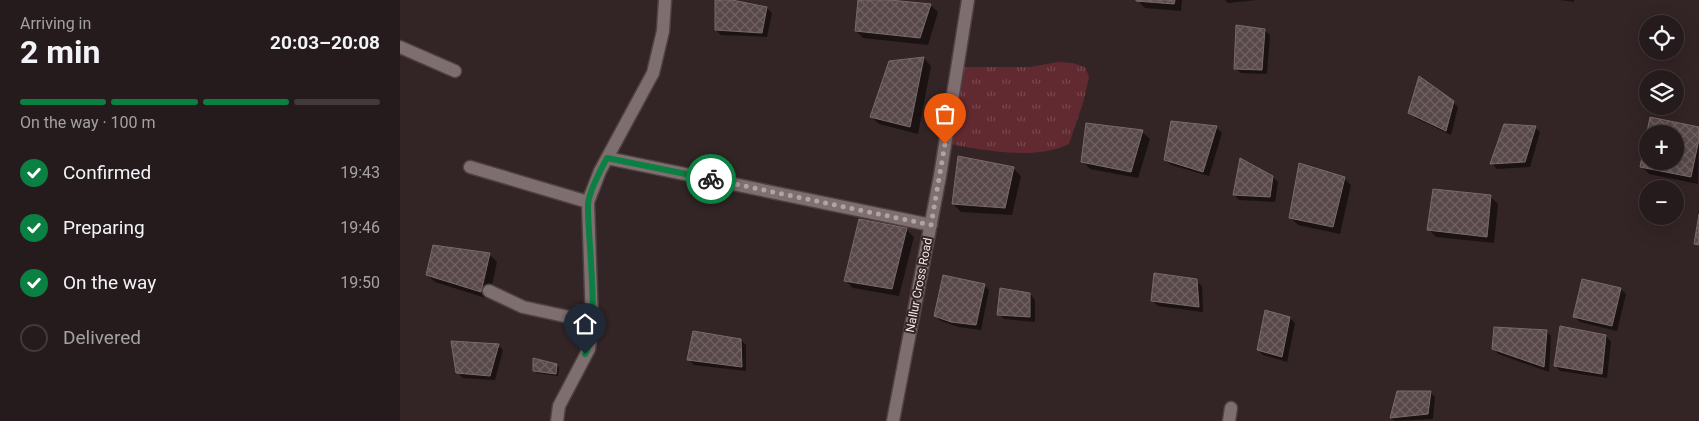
<!DOCTYPE html>
<html lang="en">
<head>
<meta charset="utf-8">
<style>
	:root { --surface:#261b1c; --page:#322829; --text:#f1f3f6; --muted:#a4a1a3; --line:#42393b; --accent:#0b8043 }
	body { margin:0; font-family:Roboto,sans-serif; background:var(--page); color:var(--text); height:100vh; display:flex; flex-direction:column; font-size:19px; white-space:nowrap }
	* { box-sizing:border-box; margin:0 }
	p { font-size:16px; color:var(--muted) }
	.icon { flex:none; width:28px; height:28px; fill:none; stroke:currentColor; stroke-width:2; stroke-linecap:round; stroke-linejoin:round }
	.map { position:relative; flex:1; overflow:hidden }
	.drawer { display:flex; flex-direction:column; background:var(--surface); width:400px }
	.drawer>* { flex:none }
	.tools { position:absolute; left:1239px; top:15px; display:grid; gap:10px }
	.tools a { display:grid; place-items:center; width:45px; height:45px; border-radius:50%; background:var(--surface); box-shadow:0 5px 20px #0002,0 0 0 1px var(--line); font-size:25px }
	.pin { position:absolute; display:grid; place-items:center; width:42px; height:42px; color:#fff; margin:-51px -21px; border-radius:50% 50% 50% 0; rotate:-45deg; box-shadow:0 0 5px #0007 }
	.pin .icon { rotate:45deg }
	.courier { position:absolute; display:grid; place-items:center; width:50px; height:50px; margin:-25px; border:4px solid #0b8043; border-radius:50%; background:#fff; color:#222; box-shadow:0 1px 6px #0007 }
	.summary em { font-style:normal; font-weight:700 }
	.summary div { display:flex; flex-direction:column-reverse }
	.summary { display:flex; align-items:center; justify-content:space-between; height:85px; padding:0 20px }
	h1 { font-size:32px; font-weight:700; line-height:38px }
	.bar { display:grid; grid-template-columns:repeat(4,1fr); gap:8px 5px; align-content:center; height:60px; padding:0 20px }
	.bar i { height:6px; border-radius:4px; background:var(--line) }
	.bar .active { background:var(--accent) }
	.bar p { grid-column:span 4 }
	ol { padding:0 20px; list-style:none }
	li { display:flex; align-items:center; gap:15px; height:55px }
	li p { margin-inline-start:auto }
	li .icon { padding:5px; border-radius:50%; background:var(--accent); color:#fff; stroke-width:4 }
	li:last-child { color:var(--muted) }
	li i { width:28px; height:28px; border:2px solid var(--line); border-radius:50% }
	main { display:flex; flex:1; min-height:0 }
	.map>svg:first-child { display:block }
	.grass { fill:url(#grass-tufts) }
	.shadow { fill:#0007 }
	.building { fill:url(#building-cross-hatch); stroke:#7a696a; fill-rule:evenodd }
	.lines { fill:none; stroke-linecap:round; stroke-linejoin:round }
	.minor-casing { stroke:#4e4142; stroke-width:15 }
	.minor { stroke:#7f6e6f; stroke-width:12 }
	.done { stroke:#afa3a4; stroke-width:5; stroke-dasharray:0 9 }
	.route { stroke:#0b8043; stroke-width:6 }
	.labels { text-anchor:middle; dominant-baseline:central; stroke-width:4; stroke-linejoin:round; paint-order:stroke }
	.street-label { font-size:12px; fill:#f2e7e8; stroke:#332425 }
</style>
</head>
<body>
<main>
<section class="drawer">
<div class="summary"><div><h1>2 min</h1><p>Arriving in</p></div><em>20:03–20:08</em></div>
<div class="bar"><i class="active"></i><i class="active"></i><i class="active"></i><i></i><p>On the way · 100 m</p></div>
<ol>
<li><svg class="icon" aria-label="check" viewBox="0 0 24 24"><path d="M5 12l5 5 9-10"/></svg>Confirmed<p>19:43</p></li>
<li><svg class="icon" aria-label="check" viewBox="0 0 24 24"><path d="M5 12l5 5 9-10"/></svg>Preparing<p>19:46</p></li>
<li><svg class="icon" aria-label="check" viewBox="0 0 24 24"><path d="M5 12l5 5 9-10"/></svg>On the way<p>19:50</p></li>
<li><i></i>Delivered</li>
</ol>
</section>
<div class="map">
<svg width="1299" height="421" viewBox="0 0 1299 421">
	<defs>
		<pattern id="grass-tufts" width="24" height="20" patternUnits="userSpaceOnUse" patternTransform="scale(1.25)"><rect width="24" height="20" fill="#612930"/><path d="M3 7l-1-3M5 7V3M7 7l1-3M15 17l-1-3M17 17v-4M19 17l1-3" fill="none" stroke="#78484e"/></pattern>
		<pattern id="building-cross-hatch" width="8" height="8" patternUnits="userSpaceOnUse" patternTransform="scale(1.25)"><rect width="8" height="8" fill="#584849"/><path d="M0 0l8 8M0 8l8-8" fill="none" stroke="#706263"/></pattern>
	</defs>
	<rect width="100%" height="100%" fill="#332425"/>
	<path class="grass" d="M 658,62 L 673,63 L 685,67 L 689,77 L 683,103 L 669,144 C 635,161 582,150 545,143 L 557,67 L 630,67 Z"/>
	<path class="shadow" d="M 317,0 L 326,0 L 367,8 L 372,13 L 367,37 L 321,35 L 316,30 Z
		M 459,0 L 530,5 L 538,12 L 528,45 L 463,38 L 456,31 Z
		M 737,0 L 782,0 L 781,11 L 745,8 Z
		M 825,0 L 857,0 L 828,3 Z
		M 1160,0 L 1174,0 L 1174,2 Z
		M 864,30 L 870,35 L 867,74 L 841,73 L 835,68 Z
		M 524,58 L 531,66 L 518,134 L 479,124 L 471,117 Z
		M 1053,102 L 1058,107 L 1051,135 L 1015,118 L 1010,112 Z
		M 772,123 L 817,128 L 822,133 L 809,176 L 771,165 L 765,160 Z
		M 1135,127 L 1140,132 L 1130,167 L 1097,169 L 1092,164 Z
		M 1299,129 L 1298,184 L 1249,174 L 1241,166 L 1248,161 L 1275,161 Z
		M 742,132 L 750,139 L 738,178 L 690,169 L 683,161 Z
		M 559,158 L 614,169 L 621,176 L 612,215 L 561,212 L 553,204 Z
		M 872,177 L 878,182 L 875,202 L 839,200 L 834,195 Z
		M 944,178 L 951,185 L 940,234 L 898,225 L 890,217 Z
		M 1091,197 L 1098,204 L 1094,243 L 1036,237 L 1029,230 Z
		M 460,221 L 507,230 L 514,237 L 499,296 L 453,288 L 446,281 Z
		M 89,254 L 97,262 L 89,299 L 35,282 L 27,275 Z
		M 1183,280 L 1221,289 L 1226,294 L 1217,331 L 1180,322 L 1174,317 Z
		M 796,281 L 802,286 L 803,312 L 758,306 L 753,301 Z
		M 584,285 L 589,290 L 581,330 L 558,327 L 541,321 L 535,316 Z
		M 630,294 L 635,300 L 635,322 L 604,319 L 599,314 Z
		M 890,318 L 895,323 L 887,362 L 863,355 L 858,350 Z
		M 1146,331 L 1151,336 L 1149,372 L 1098,354 L 1093,348 Z
		M 1206,336 L 1211,342 L 1207,378 L 1160,371 L 1155,366 Z
		M 341,340 L 346,345 L 346,371 L 294,365 L 289,360 Z
		M 98,345 L 103,350 L 95,380 L 63,378 L 57,372 Z
		M 157,365 L 159,368 L 158,376 L 136,373 L 134,371 Z
		M 1030,392 L 1035,397 L 1033,419 L 995,421 L 991,418 Z"/>
	<path class="building" d="M 315,0 L 332,0 L 367,7 L 362,33 L 315,30 Z
		M 458,0 L 490,0 L 531,4 L 520,38 L 455,31 Z
		M 736,0 L 775,0 L 774,4 L 736,1 Z
		M 836,25 L 865,29 L 862,70 L 834,69 Z
		M 524,57 L 510,127 L 470,117 L 489,61 Z
		M 1019,76 L 1054,101 L 1046,131 L 1008,113 Z
		M 1250,117 L 1299,127 L 1299,139 L 1291,177 L 1240,167 ZM 1248,134 L 1275,134 L 1275,161 L 1248,161 Z
		M 771,121 L 817,126 L 803,172 L 764,160 Z
		M 686,123 L 743,130 L 731,172 L 681,162 Z
		M 1104,124 L 1136,126 L 1125,162 L 1090,164 Z
		M 558,156 L 614,167 L 605,208 L 552,204 Z
		M 840,158 L 873,176 L 870,197 L 833,195 Z
		M 899,163 L 945,177 L 933,227 L 889,218 Z
		M 1033,189 L 1091,195 L 1087,237 L 1027,230 Z
		M 1299,214 L 1299,245 L 1294,244 Z
		M 459,219 L 507,228 L 492,289 L 444,281 Z
		M 33,245 L 90,253 L 81,292 L 26,275 Z
		M 754,273 L 797,279 L 799,307 L 751,301 Z
		M 543,275 L 585,284 L 576,325 L 551,322 L 534,316 Z
		M 1182,279 L 1221,288 L 1212,326 L 1173,317 Z
		M 600,288 L 630,293 L 630,317 L 597,315 Z
		M 865,310 L 890,317 L 882,357 L 857,350 Z
		M 1160,326 L 1206,335 L 1202,374 L 1154,366 Z
		M 1094,327 L 1147,330 L 1144,367 L 1092,349 Z
		M 293,331 L 341,339 L 342,367 L 287,360 Z
		M 51,341 L 99,344 L 90,376 L 56,373 Z
		M 133,358 L 157,364 L 156,374 L 133,371 Z
		M 997,391 L 1031,391 L 1028,414 L 990,418 Z"/>
	<g class="lines">
		<defs>
			<path id="minor" d="M 0,47 L 55,71
				M 207,158 L 531,225
				M 70,167 L 188,202
				M 89,291 L 123,307 L 192,322
				M 157,421 L 159,406 L 189,349 L 192,322 L 188,202 L 200,171 L 253,73 L 263,31 L 265,0
				M 493,421 L 540,176 L 568,0
				M 829,421 L 831,408"/>
		</defs>
		<use href="#minor" class="minor-casing"/>
		<use href="#minor" class="minor"/>
	</g>
	<g class="lines">
		<path class="done" d="M 311,179 L 531,225 L 545,144"/>
		<path class="route" d="M 185,354 C 201,331 187,236 188,204 C 189,191 201,169 207,158 L 311,179"/>
	</g>
	<g class="labels">
		<g class="street-label">
			<text transform="translate(519 285) rotate(-79)">Nallur Cross Road</text>
		</g>
	</g>
</svg>
<div class="tools">
<a><svg class="icon" aria-label="locate" viewBox="0 0 24 24"><circle cx="12" cy="12" r="6"/><path d="M12 2v4M12 18v4M2 12h4M18 12h4"/></svg></a>
<a><svg class="icon" aria-label="layers" viewBox="0 0 24 24"><path d="M12 4l9 5-9 5-9-5zM3 14l9 5 9-5"/></svg></a>
<a>+</a>
<a>−</a>
</div>
<div class="pin" style="left:545px;top:144px;background:#ea580c"><svg class="icon" aria-label="bag" viewBox="0 0 24 24"><path d="M5 8h14l-1 12H6zM9 8a3 3 0 0 1 6 0"/></svg></div>
<div class="pin" style="left:185px;top:354px;background:#1f2937"><svg class="icon" aria-label="home" viewBox="0 0 24 24"><path d="M3 11l9-7 9 7M6 9v11h12V9"/></svg></div>
<div class="courier" style="left:311px;top:179px"><svg class="icon" aria-label="bike" viewBox="0 0 24 24"><circle cx="6" cy="16" r="4"/><circle cx="18" cy="16" r="4"/><path d="M6 16l4-8h5l3 8M10 8l3 8H6M13 5h3"/></svg></div>
</div>
</main>
</body>
</html>
